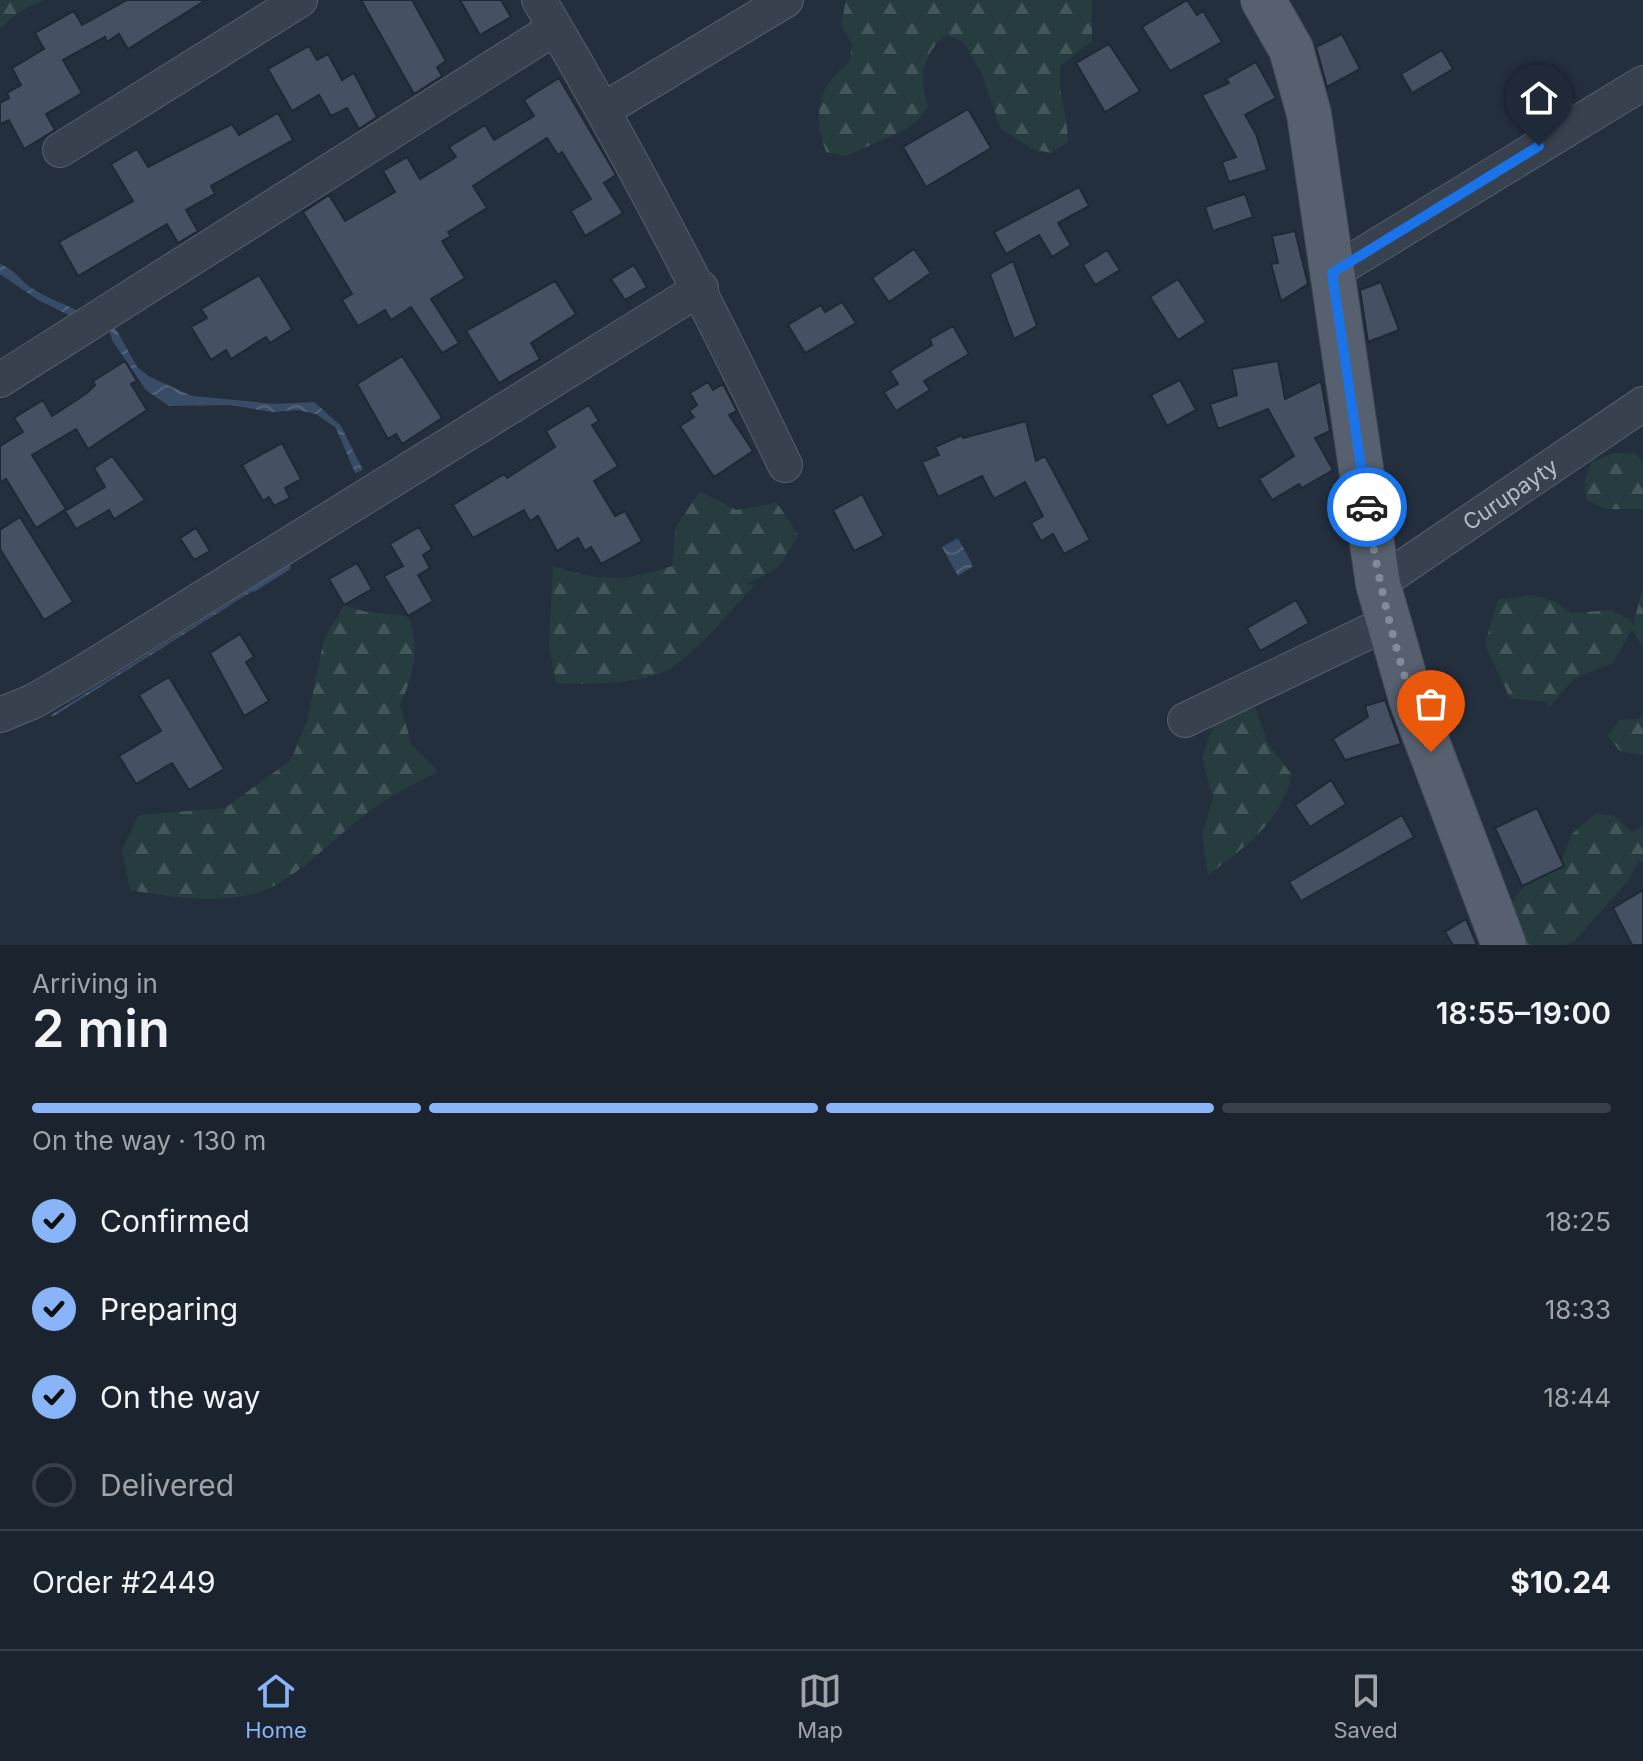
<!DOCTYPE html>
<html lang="en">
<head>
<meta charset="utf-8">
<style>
	:root { --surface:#1b232e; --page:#242b36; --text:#f1f3f6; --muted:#a0a4aa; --line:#39404a; --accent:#8ab4f8 }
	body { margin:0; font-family:Inter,sans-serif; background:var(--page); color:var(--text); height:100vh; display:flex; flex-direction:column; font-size:30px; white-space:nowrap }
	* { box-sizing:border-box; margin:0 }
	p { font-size:26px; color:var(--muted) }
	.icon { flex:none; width:44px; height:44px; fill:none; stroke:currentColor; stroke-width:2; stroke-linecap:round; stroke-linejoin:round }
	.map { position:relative; height:945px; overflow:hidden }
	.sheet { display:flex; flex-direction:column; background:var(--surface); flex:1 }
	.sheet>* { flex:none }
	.pin { position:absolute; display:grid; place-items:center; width:68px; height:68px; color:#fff; margin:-82px -34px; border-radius:50% 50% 50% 0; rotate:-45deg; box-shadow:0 0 8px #0007 }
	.pin .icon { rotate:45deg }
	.courier { position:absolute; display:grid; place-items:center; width:80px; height:80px; margin:-40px; border:6px solid #1a73e8; border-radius:50%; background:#fff; color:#222; box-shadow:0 2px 10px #0007 }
	.summary em { font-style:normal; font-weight:600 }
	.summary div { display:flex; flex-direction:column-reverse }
	.summary { display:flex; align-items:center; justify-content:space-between; height:136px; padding:0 32px }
	h1 { font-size:52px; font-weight:600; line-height:60px }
	.bar { display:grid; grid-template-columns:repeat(4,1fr); gap:12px 8px; align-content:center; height:96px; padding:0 32px }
	.bar i { height:10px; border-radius:6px; background:var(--line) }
	.bar .active { background:var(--accent) }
	.bar p { grid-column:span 4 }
	.line { display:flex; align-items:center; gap:20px; padding:0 32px; border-top:2px solid var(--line) }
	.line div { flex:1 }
	ol { padding:0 32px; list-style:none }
	li { display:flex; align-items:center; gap:24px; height:88px }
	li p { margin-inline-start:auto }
	li .icon { padding:8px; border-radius:50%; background:var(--accent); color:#111; stroke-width:4 }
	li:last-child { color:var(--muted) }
	li i { width:44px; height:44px; border:4px solid var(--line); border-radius:50% }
	.dock { display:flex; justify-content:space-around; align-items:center; height:112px; border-top:2px solid var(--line); background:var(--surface); font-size:22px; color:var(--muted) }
	.dock a { display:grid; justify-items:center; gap:4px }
	.dock .active { color:var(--accent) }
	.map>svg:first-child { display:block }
	.forest { fill:url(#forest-firs) }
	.water { fill:url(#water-waves) }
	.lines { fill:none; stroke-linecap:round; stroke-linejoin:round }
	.stream { stroke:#394c67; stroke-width:7 }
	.building { fill:#455162; stroke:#1f2835; stroke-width:2 }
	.minor-casing { stroke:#565f6c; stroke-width:36 }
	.major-casing { stroke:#414a57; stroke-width:46 }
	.minor { stroke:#38414e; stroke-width:34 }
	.major { stroke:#56606e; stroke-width:44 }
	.done { stroke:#828b98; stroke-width:8; stroke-dasharray:0 14.4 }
	.route { stroke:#1a73e8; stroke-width:10 }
	.labels { text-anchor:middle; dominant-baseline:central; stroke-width:7; stroke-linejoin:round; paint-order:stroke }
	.street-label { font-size:22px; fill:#b4bcc9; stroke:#1d2633 }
</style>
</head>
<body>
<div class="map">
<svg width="1643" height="945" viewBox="0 0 1643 945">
	<defs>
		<pattern id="forest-firs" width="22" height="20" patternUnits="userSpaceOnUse" patternTransform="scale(2)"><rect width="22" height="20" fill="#263c3f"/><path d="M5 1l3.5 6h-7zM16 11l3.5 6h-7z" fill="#435659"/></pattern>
		<pattern id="water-waves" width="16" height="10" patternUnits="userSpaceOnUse" patternTransform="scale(2)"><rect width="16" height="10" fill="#394c67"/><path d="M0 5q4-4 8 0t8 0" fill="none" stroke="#53647b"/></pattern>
	</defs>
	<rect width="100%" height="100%" fill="#242f3e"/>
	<path class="forest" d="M 0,0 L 43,0 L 16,14 L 0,29 Z
		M 846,0 L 1092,0 L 1092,41 L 1061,65 C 1056,90 1068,115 1068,142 L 1051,153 L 1032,149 L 1001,129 L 982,74 L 963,41 L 945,35 C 921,56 920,76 928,107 L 915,123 L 898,133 L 846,156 L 826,152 C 813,117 817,86 849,63 L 852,44 L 841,25 Z
		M 1615,453 L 1636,454 L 1643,463 L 1643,509 L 1606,509 L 1586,500 L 1585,481 L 1591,462 Z
		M 700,491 L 736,510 L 777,503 L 798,535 L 779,567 L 747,584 L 754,585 C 729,613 702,647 671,668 C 647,684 584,685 556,683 L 549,645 L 553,566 C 601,582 624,582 672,566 L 676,526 Z
		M 1643,586 L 1643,647 L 1632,629 L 1613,663 L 1575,678 L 1547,709 L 1548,702 L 1510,698 L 1485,644 L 1498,600 L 1532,595 L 1554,601 L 1571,613 L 1611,610 L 1630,619 L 1633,626 Z
		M 344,605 L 366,612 L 408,616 C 420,649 414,674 400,705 L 412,745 L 438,772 C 413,784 390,796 368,812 C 339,834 313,862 281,882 C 238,908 176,898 130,890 L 122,850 L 139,815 L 225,808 L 291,760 L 307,721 L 324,639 Z
		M 1255,707 L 1268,744 L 1292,775 C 1280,823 1245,847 1208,875 L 1202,836 L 1213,798 L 1202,757 L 1216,720 Z
		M 1643,713 L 1643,755 L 1620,751 L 1608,736 L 1620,720 L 1639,719 Z
		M 1595,814 L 1615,816 L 1632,833 L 1643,825 L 1643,862 L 1638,861 L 1629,880 L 1574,941 L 1566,945 L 1521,945 L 1508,915 C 1519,881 1533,883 1560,865 L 1572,834 Z"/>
	<path class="water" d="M 0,264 C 13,269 16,275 26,284 C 39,295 65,304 80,312 L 73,317 L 38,300 L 0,274 Z
		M 109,329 L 116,329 L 137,367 L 150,377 L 192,396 L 276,404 L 314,402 L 341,426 L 363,470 L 355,473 L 336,428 L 316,414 L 298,410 L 272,412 L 230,405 L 169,406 L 146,390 L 112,340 Z
		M 958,538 L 973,566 L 958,576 L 942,547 Z
		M 261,583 L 262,585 L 52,717 L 51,715 Z"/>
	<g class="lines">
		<path class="stream" d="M 254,588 L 287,567"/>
	</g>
	<path class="building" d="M 127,0 L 206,0 L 128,49 L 119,34 L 107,42 L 105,37 L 63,60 L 82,93 L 46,114 L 55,130 L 24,149 L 9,120 L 0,124 L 0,103 L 9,98 L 7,93 L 21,85 L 12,68 L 44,49 L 35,33 L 74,11 L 82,25 Z
		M 361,0 L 412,0 L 446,61 L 437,67 L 442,76 L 414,94 Z
		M 460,0 L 501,0 L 511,17 L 480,35 Z
		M 1187,0 L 1197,15 L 1203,11 L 1222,42 L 1170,71 L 1142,27 Z
		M 1342,34 L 1360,69 L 1327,87 L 1316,47 Z
		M 1109,44 L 1140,91 L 1105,112 L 1076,63 Z
		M 309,46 L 317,60 L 328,54 L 342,80 L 354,73 L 377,117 L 359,129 L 347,108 L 331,116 L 319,95 L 292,111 L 268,69 Z
		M 1442,50 L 1453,69 L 1412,93 L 1401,74 Z
		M 1256,62 L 1276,98 L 1245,115 L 1256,134 L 1267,170 L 1229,182 L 1222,162 L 1236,157 L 1202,95 L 1229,83 L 1226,79 Z
		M 559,78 L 616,175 L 604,183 L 623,213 L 585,236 L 571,211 L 591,199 L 562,152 L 558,155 L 547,138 L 473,186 L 487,208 L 448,232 L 451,236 L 442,241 L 465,278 L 431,299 L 459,343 L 442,353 L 411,307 L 391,320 L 385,310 L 358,326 L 342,300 L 352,294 L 303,212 L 329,195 L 345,221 L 395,192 L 383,171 L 407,157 L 420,179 L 456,157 L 449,147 L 485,125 L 494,140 L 534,116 L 524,100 Z
		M 968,109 L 991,148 L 926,187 L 903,147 Z
		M 278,113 L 293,140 L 211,186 L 215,194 L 186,210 L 198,231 L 178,243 L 167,224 L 78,276 L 59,242 L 133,201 L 111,164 L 137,149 L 148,167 L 232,124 L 239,135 Z
		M 1079,187 L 1089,206 L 1058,223 L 1071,245 L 1052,257 L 1039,235 L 1006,254 L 994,232 Z
		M 1245,194 L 1253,217 L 1213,231 L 1205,207 Z
		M 1295,231 L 1308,284 L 1281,301 L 1271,264 L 1278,263 L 1272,236 Z
		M 914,249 L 931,273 L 889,302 L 872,278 Z
		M 1107,250 L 1120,270 L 1095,285 L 1083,265 Z
		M 1013,261 L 1037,326 L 1014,339 L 990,274 Z
		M 634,265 L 647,287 L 625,300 L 611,279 Z
		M 259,275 L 292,329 L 270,343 L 266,337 L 231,359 L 226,350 L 211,360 L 191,327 L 207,318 L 201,309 Z
		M 1178,279 L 1206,322 L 1178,340 L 1150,297 Z
		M 555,281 L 576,314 L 531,343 L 540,359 L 499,383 L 466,331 Z
		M 1381,282 L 1399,330 L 1368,342 L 1360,290 Z
		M 842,302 L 856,323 L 805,353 L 788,325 L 821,305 L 825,312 Z
		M 953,326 L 969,354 L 924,381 L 930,390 L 896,411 L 884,392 L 898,384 L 890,371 L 932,345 L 930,339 Z
		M 402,356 L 442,418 L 402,444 L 396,434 L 388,439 L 357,384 Z
		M 125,361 L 137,381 L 131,384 L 147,410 L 88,449 L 76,429 L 32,455 L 66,509 L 36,528 L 6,479 L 0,483 L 0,446 L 23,432 L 14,418 L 43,400 L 52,416 L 87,393 L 95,385 L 93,381 Z
		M 1278,361 L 1285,399 L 1321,381 L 1330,431 L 1315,438 L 1333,470 L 1302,488 L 1299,484 L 1272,500 L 1259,479 L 1294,456 L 1268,409 L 1218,429 L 1210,404 L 1237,395 L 1232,369 Z
		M 1180,380 L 1196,410 L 1167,426 L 1151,395 Z
		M 708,382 L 713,390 L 723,384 L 737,411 L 729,415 L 753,451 L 714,477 L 680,426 L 694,417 L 689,411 L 697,405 L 690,393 Z
		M 589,405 L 599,421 L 592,425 L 618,466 L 594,481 L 615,516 L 625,511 L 642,541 L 601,564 L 591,547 L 585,551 L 578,538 L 557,551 L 538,516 L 530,521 L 524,510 L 473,538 L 453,505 L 504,474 L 507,478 L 555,447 L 546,431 Z
		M 1026,421 L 1036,461 L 1045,456 L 1090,540 L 1064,554 L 1053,534 L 1041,541 L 1031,523 L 1043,516 L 1025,482 L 994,499 L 982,476 L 938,497 L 922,462 L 939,455 L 935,447 L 962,435 L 963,438 Z
		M 282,443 L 301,479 L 285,488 L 290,498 L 274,506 L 269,497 L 263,501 L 242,465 Z
		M 112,456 L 145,500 L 114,519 L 109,510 L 76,529 L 65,511 L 105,487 L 94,468 Z
		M 862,494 L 884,536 L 854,551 L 833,510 Z
		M 20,517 L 73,602 L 44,620 L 0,549 L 0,530 Z
		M 419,527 L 432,549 L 423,555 L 430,568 L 418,575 L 433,601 L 408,616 L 384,576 L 403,566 L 390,544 Z
		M 196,528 L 210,551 L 194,560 L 180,538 Z
		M 357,563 L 372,589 L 344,605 L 329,579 Z
		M 1296,600 L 1309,623 L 1260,651 L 1247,628 Z
		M 240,634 L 254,657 L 246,662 L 269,701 L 244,716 L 210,653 Z
		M 169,677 L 224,769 L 189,790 L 172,763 L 136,784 L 119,756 L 161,731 L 139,695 Z
		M 1385,700 L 1401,744 L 1345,760 L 1333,739 L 1368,717 L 1365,706 Z
		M 1331,780 L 1346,804 L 1310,827 L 1295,805 Z
		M 1537,808 L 1564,866 L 1522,886 L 1495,828 Z
		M 1402,815 L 1414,837 L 1301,901 L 1289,882 Z
		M 1643,890 L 1643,945 L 1632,945 L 1613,908 Z
		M 1466,919 L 1477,945 L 1453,945 L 1445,932 Z"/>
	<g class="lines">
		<defs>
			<g id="minor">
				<path d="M 539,0 C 629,151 709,306 785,465"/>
				<path d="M 605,109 L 786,0"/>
				<path d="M 60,150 L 300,0"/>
				<path d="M 1332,273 L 1643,83"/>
				<path d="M 0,380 L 555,28"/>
				<path id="s1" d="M 1378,584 L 1643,404"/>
				<path d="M 0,715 L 34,701 L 82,673 L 701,288"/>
				<path d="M 1185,720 L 1389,622"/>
			</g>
			<path id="major" d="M 1263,0 L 1291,49 L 1309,114 L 1378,584 L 1411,699 L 1504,945"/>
		</defs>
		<use href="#minor" class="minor-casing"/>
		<use href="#major" class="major-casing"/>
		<use href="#minor" class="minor"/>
		<use href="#major" class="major"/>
	</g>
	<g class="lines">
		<path class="done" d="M 1367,507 C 1379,591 1400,672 1431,752"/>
		<path class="route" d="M 1367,507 L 1332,273 L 1539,146"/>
	</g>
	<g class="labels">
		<g class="street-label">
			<text stroke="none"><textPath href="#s1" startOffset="160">Curupayty</textPath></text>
		</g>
	</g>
</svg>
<div class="pin" style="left:1431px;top:752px;background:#ea580c"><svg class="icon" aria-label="bag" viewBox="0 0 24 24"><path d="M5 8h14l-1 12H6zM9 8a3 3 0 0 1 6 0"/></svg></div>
<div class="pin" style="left:1539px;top:146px;background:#1f2937"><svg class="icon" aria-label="home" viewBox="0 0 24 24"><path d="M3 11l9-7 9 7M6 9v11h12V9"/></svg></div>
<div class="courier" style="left:1367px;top:507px"><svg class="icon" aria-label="car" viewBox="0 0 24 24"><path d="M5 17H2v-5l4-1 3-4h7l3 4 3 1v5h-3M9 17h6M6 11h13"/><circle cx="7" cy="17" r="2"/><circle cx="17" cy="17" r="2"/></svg></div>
</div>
<section class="sheet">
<div class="summary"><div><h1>2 min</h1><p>Arriving in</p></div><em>18:55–19:00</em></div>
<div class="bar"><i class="active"></i><i class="active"></i><i class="active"></i><i></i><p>On the way · 130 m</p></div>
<ol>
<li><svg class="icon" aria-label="check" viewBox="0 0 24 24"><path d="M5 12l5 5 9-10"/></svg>Confirmed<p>18:25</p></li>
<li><svg class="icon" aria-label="check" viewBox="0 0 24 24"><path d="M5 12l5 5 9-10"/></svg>Preparing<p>18:33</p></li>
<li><svg class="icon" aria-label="check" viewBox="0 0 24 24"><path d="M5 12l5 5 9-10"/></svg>On the way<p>18:44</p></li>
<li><i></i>Delivered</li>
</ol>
<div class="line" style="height:104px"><div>Order #2449</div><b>$10.24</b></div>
</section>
<nav class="dock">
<a class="active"><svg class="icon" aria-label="home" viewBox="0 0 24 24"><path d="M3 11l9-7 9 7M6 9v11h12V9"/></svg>Home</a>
<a><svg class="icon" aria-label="map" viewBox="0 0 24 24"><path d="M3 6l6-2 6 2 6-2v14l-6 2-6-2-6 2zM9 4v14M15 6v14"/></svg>Map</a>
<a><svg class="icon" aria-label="saved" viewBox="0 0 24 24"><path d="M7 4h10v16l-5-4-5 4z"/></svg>Saved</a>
</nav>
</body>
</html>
